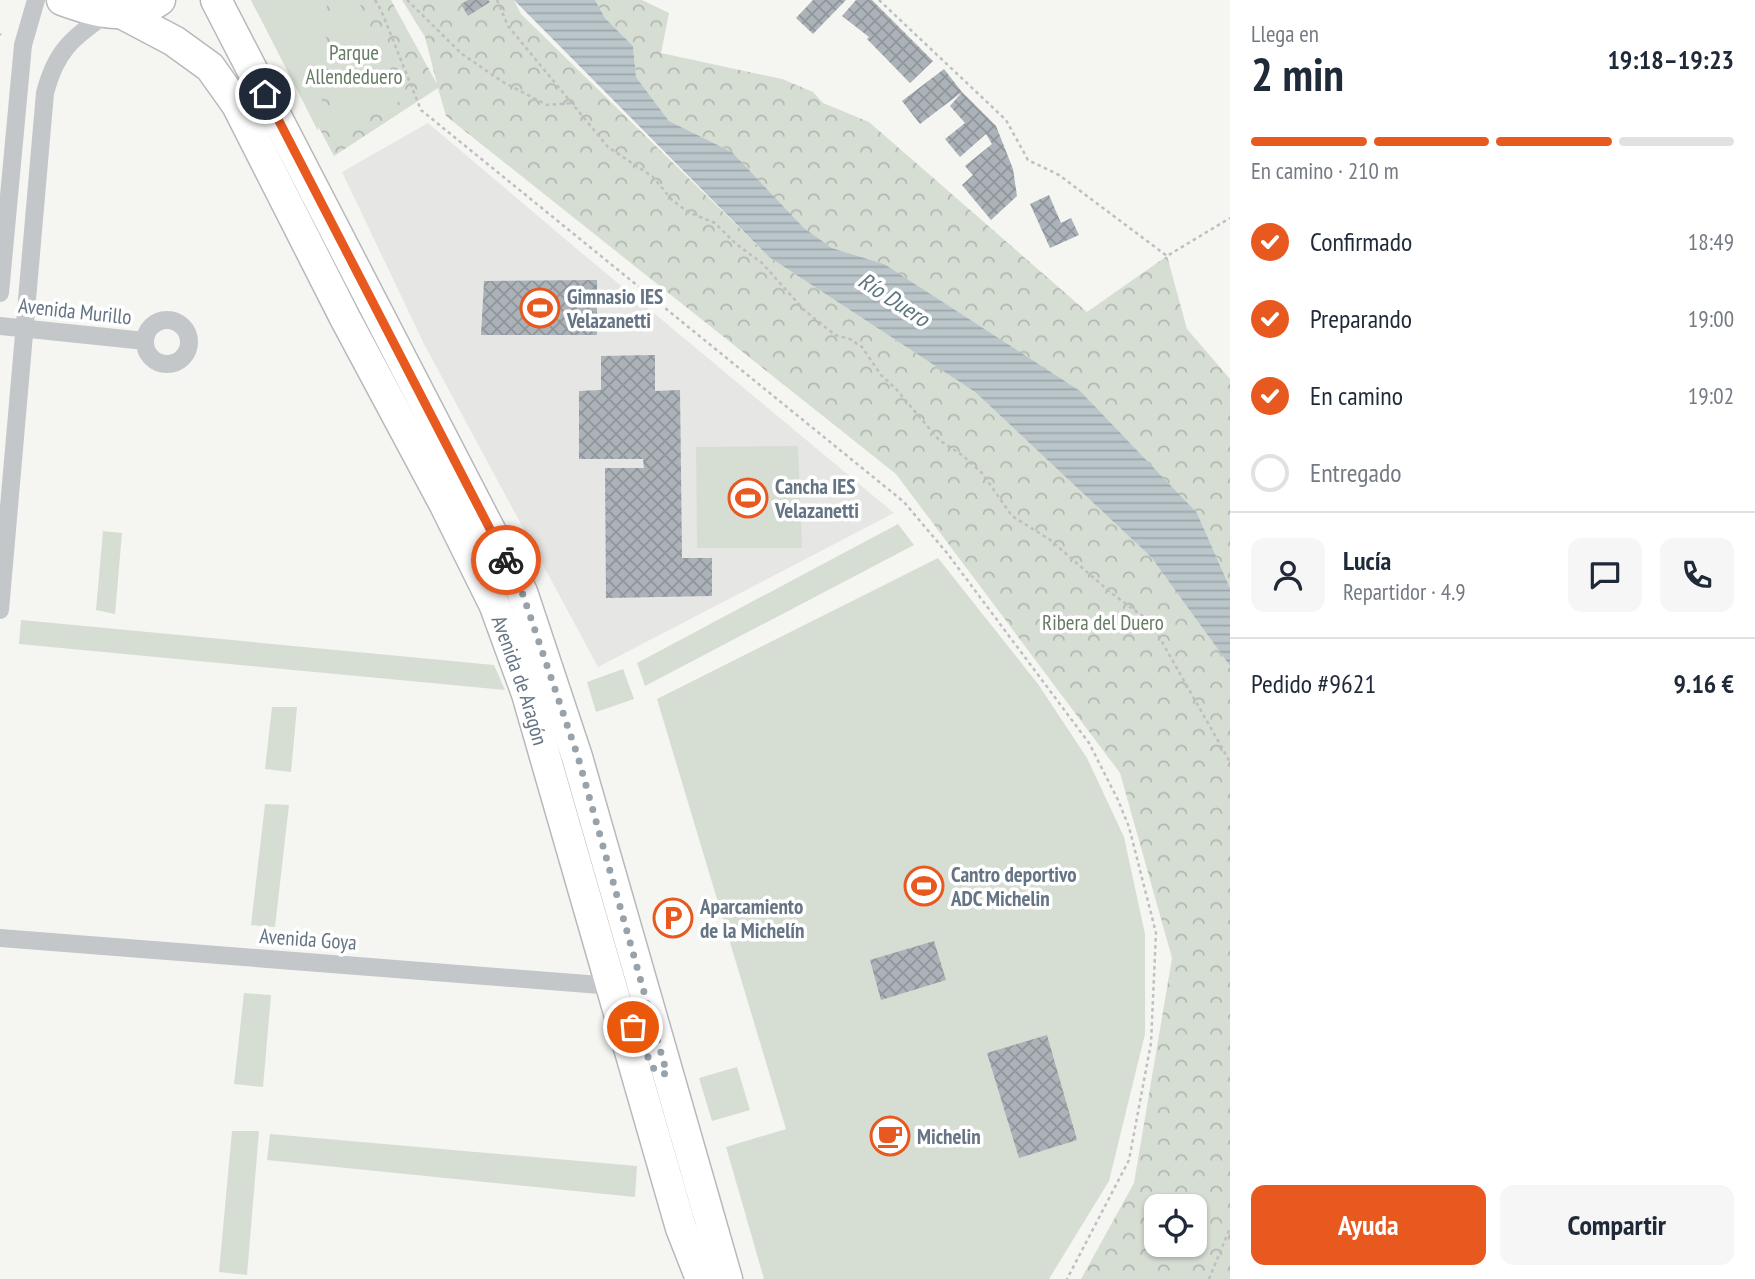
<!DOCTYPE html>
<html lang="es">
<head>
<meta charset="utf-8">
<style>
	:root { --surface:#fff; --page:#f6f6f7; --text:#1f2937; --muted:#747a83; --line:#e0e1e3; --accent:#e85920 }
	body { margin:0; font-family:"PT Sans Narrow",sans-serif; background:var(--page); color:var(--text); height:100vh; display:flex; flex-direction:column; font-size:26px; white-space:nowrap }
	* { box-sizing:border-box; margin:0 }
	p { font-size:23px; color:var(--muted) }
	.icon { flex:none; width:38px; height:38px; fill:none; stroke:currentColor; stroke-width:2; stroke-linecap:round; stroke-linejoin:round }
	.map { position:relative; flex:1; overflow:hidden }
	.side { display:flex; flex-direction:column; background:var(--surface); width:525px }
	.side>* { flex:none }
	.buttons { position:absolute; left:1144px; top:1194px; display:grid; gap:14px }
	.buttons a { display:grid; place-items:center; width:63px; height:63px; border-radius:14px; background:var(--surface); box-shadow:0 2px 5px #0004; font-size:35px }
	.pin { position:absolute; display:grid; place-items:center; width:60px; height:60px; color:#fff; margin:-30px; border:4px solid #fff; border-radius:50%; box-shadow:0 2px 7px #0007 }
	.courier { position:absolute; display:grid; place-items:center; width:70px; height:70px; margin:-35px; border:5px solid #e85920; border-radius:50%; background:#fff; color:#222; box-shadow:0 2px 9px #0007 }
	.summary em { font-style:normal; font-weight:700 }
	.summary div { display:flex; flex-direction:column-reverse }
	.summary { display:flex; align-items:center; justify-content:space-between; height:119px; padding:0 21px }
	h1 { font-size:46px; font-weight:700; line-height:52px }
	.bar { display:grid; grid-template-columns:repeat(4,1fr); gap:10px 7px; align-content:center; height:84px; padding:0 21px }
	.bar i { height:9px; border-radius:5px; background:var(--line) }
	.bar .on { background:var(--accent) }
	.bar p { grid-column:span 4 }
	.line { display:flex; align-items:center; gap:18px; padding:0 21px; border-top:2px solid var(--line) }
	.line div { flex:1 }
	.round { display:grid; place-items:center; flex:none; width:74px; height:74px; border-radius:14px; background:var(--page) }
	ol { padding:0 21px; list-style:none }
	li { display:flex; align-items:center; gap:21px; height:77px }
	li p { margin-inline-start:auto }
	li .icon { padding:7px; border-radius:50%; background:var(--accent); color:#fff; stroke-width:4 }
	li:last-child { color:var(--muted) }
	li i { width:38px; height:38px; border:4px solid var(--line); border-radius:50% }
	.action { display:flex; gap:14px; margin-top:auto; padding:14px 21px }
	.action a { flex:1; height:80px; border-radius:14px; background:var(--accent); color:#fff; font-size:28px; font-weight:700; line-height:80px; text-align:center }
	.action a+a { background:var(--page); color:var(--text) }
	main { display:flex; flex:1; min-height:0 }
	.map>svg:first-child { display:block }
	.built { fill:#e6e7e5 }
	.forest { fill:url(#forest-crowns); fill-rule:evenodd }
	.garden { fill:#d6ddd3 }
	.water { fill:url(#water-rules) }
	.building { fill:url(#building-cross-hatch) }
	.lines { fill:none; stroke-linecap:round; stroke-linejoin:round }
	.trunk-casing { stroke:#b6b9bc; stroke-width:33 }
	.path { stroke:#bdbfc1; stroke-width:2.5; stroke-dasharray:3.5 3.5; stroke-linecap:butt }
	.minor { stroke:#c3c7ca; stroke-width:18 }
	.trunk { stroke:#fff; stroke-width:30 }
	.done { stroke:#97a2aa; stroke-width:7; stroke-dasharray:0 12.6 }
	.route { stroke:#e85920; stroke-width:9 }
	.labels { text-anchor:middle; dominant-baseline:central; stroke-width:7; stroke-linejoin:round; paint-order:stroke }
	.park-label { font-size:21px; fill:#667b63; stroke:#fff }
	.poi-label { font-size:21px; font-weight:bold; fill:#647484; stroke:#fff; text-anchor:start }
	.street-label { font-size:21px; fill:#647484; stroke:#fff }
	.water-label { font-size:23px; font-style:italic; fill:#5f7681; stroke:#fff }
</style>
</head>
<body>
<main>
<div class="map">
<svg width="1230" height="1279" viewBox="0 0 1230 1279">
	<defs>
		<pattern id="forest-crowns" width="20" height="18" patternUnits="userSpaceOnUse" patternTransform="scale(1.75)"><rect width="20" height="18" fill="#d6ddd3"/><path d="M2 6a3 3 0 1 1 6 0M12 15a3 3 0 1 1 6 0" fill="none" stroke="#b1b8b1"/></pattern>
		<pattern id="water-rules" width="6" height="5" patternUnits="userSpaceOnUse" patternTransform="scale(1.75)"><rect width="6" height="5" fill="#bbc6cb"/><path d="M0 2.5h6" fill="none" stroke="#9ca5aa"/></pattern>
		<pattern id="building-cross-hatch" width="8" height="8" patternUnits="userSpaceOnUse" patternTransform="scale(1.75)"><rect width="8" height="8" fill="#abb2b8"/><path d="M0 0l8 8M0 8l8-8" fill="none" stroke="#8f959b"/></pattern>
	</defs>
	<rect width="100%" height="100%" fill="#f5f6f2"/>
	<path class="built" d="M 428,123 L 577,249 L 894,513 L 598,667 L 424,344 L 342,172 Z"/>
	<path class="forest" d="M 251,0 L 391,0 L 437,84 L 425,37 L 402,0 L 514,0 L 521,14 L 769,257 L 975,392 L 1151,557 L 1230,666 L 1230,1279 L 1081,1279 L 1134,1183 L 1172,958 L 1120,773 L 896,474 L 446,116 L 438,88 L 334,156 ZM 1157,1206 L 1195,1206 L 1195,1244 L 1157,1244 Z
		M 595,0 L 642,0 L 669,13 L 661,53 L 782,79 L 813,92 L 823,103 L 869,122 L 1087,312 L 1167,256 L 1187,329 L 1230,379 L 1230,588 L 1197,513 L 884,264 L 832,248 L 804,228 L 732,152 L 669,121 L 636,77 L 633,46 L 605,18 Z"/>
	<path class="garden" d="M 251,0 L 327,0 L 326,66 L 318,131 Z
		M 335,0 L 358,0 L 402,100 L 339,131 L 328,124 L 333,89 Z
		M 798,446 L 802,548 L 697,548 L 696,447 Z
		M 898,524 L 914,545 L 645,686 L 637,663 Z
		M 103,531 L 122,533 L 115,614 L 96,610 Z
		M 938,558 L 1038,684 L 1087,758 L 1124,837 L 1145,934 L 1145,1034 L 1109,1181 L 1049,1279 L 764,1279 L 726,1147 L 786,1129 L 657,699 Z
		M 21,620 L 494,665 L 505,690 L 19,644 Z
		M 623,669 L 634,699 L 596,712 L 587,682 Z
		M 272,707 L 297,707 L 291,772 L 265,769 Z
		M 265,804 L 289,805 L 275,927 L 251,925 Z
		M 244,993 L 271,995 L 263,1087 L 234,1084 Z
		M 737,1067 L 750,1110 L 712,1121 L 699,1078 Z
		M 232,1131 L 259,1131 L 247,1275 L 219,1272 Z
		M 270,1134 L 637,1166 L 635,1197 L 267,1160 Z"/>
	<path class="water" d="M 514,0 L 595,0 L 605,18 L 633,46 L 636,77 L 669,121 L 732,152 L 804,228 L 832,248 L 884,264 L 1080,391 L 1197,513 L 1230,588 L 1230,666 L 1151,557 L 975,392 L 769,257 Z"/>
	<path class="building" d="M 468,0 L 488,0 L 490,2 L 468,16 L 461,4 Z
		M 813,0 L 846,0 L 813,34 L 796,18 Z
		M 856,0 L 872,0 L 933,61 L 910,83 L 867,39 L 869,37 L 842,16 Z
		M 944,69 L 962,92 L 920,124 L 902,101 Z
		M 962,92 L 996,126 L 1013,169 L 1017,196 L 991,220 L 962,185 L 973,175 L 965,166 L 992,144 L 986,134 L 960,157 L 945,139 L 965,123 L 950,106 Z
		M 1049,195 L 1061,223 L 1071,218 L 1079,235 L 1050,248 L 1030,204 Z
		M 597,280 L 597,335 L 481,335 L 484,281 Z
		M 655,355 L 655,391 L 680,390 L 682,558 L 712,558 L 712,596 L 606,598 L 605,468 L 644,468 L 643,459 L 579,459 L 579,391 L 601,390 L 601,356 Z
		M 934,941 L 946,980 L 881,1000 L 870,960 Z
		M 1047,1035 L 1077,1140 L 1019,1158 L 987,1053 Z"/>
	<g class="lines">
		<defs>
			<g id="trunk">
				<path d="M 62,0 C 94,12 129,22 160,0"/>
				<path d="M 216,0 L 522,592 L 577,757 L 727,1279"/>
				<path id="s1" d="M 121,13 L 174,41 L 210,67 L 237,105 L 345,318 L 445,505 L 495,606 L 527,694 L 681,1228 L 701,1279"/>
			</g>
		</defs>
		<use href="#trunk" class="trunk-casing"/>
		<path class="path" d="M 375,0 L 381,10 L 421,110 L 904,502 L 947,553 L 1089,743 L 1118,800 L 1129,827 L 1156,933 L 1151,1043 L 1129,1160 L 1067,1279
			M 407,0 L 462,54 L 503,82 L 547,105 L 573,103
			M 497,0 L 508,26 L 608,147 L 653,177 L 672,200 L 688,212 L 715,223 L 735,243 L 762,263 L 804,310 L 835,335 L 850,339 L 862,347 L 881,375 L 896,389 L 939,440 L 962,455 L 982,473 L 1012,516 L 1049,539 L 1110,592 L 1145,618 L 1157,633 L 1230,762
			M 879,0 L 1006,120 L 1028,160 L 1059,175 L 1167,256 L 1230,218
			M 0,34 L 1,35
			M 1209,1279 L 1230,1228"/>
		<path class="minor" d="M 0,293 L 23,45 L 36,0
			M145 342a22 22 0 1 1 44 0a22 22 0 1 1-44 0Z
			M 0,326 L 145,341
			M 0,610 L 45,93 C 56,50 72,39 106,14
			M 0,938 L 613,986 L 615,990"/>
		<use href="#trunk" class="trunk"/>
	</g>
	<g class="lines">
		<path class="done" d="M 506,560 L 522,592 L 578,757 L 667,1074 L 660,1073 L 654,1069 L 633,1027"/>
		<path class="route" d="M 265,94 L 506,560"/>
	</g>
	<defs>
		<symbol id="stadium-ring" viewBox="-11 -11 22 22"><circle r="9.5" fill="#fff" stroke="#e85920" stroke-width="1.5"/><path d="M0-5a6.5 5 0 1 0 0 10a6.5 5 0 1 0 0-10ZM-3.5-1.8h7v3.6h-7Z" fill="#e85920"/></symbol>
		<symbol id="parking-ring" viewBox="-11 -11 22 22"><circle r="9.5" fill="#fff" stroke="#e85920" stroke-width="1.5"/><path d="M-3.5-5.5H1a3.5 3.5 0 0 1 0 7H-1V5.5H-3.5ZM-1-3.4V-.6H.8a1.4 1.4 0 0 0 0-2.8Z" fill="#e85920"/></symbol>
		<symbol id="cafe-ring" viewBox="-11 -11 22 22"><circle r="9.5" fill="#fff" stroke="#e85920" stroke-width="1.5"/><path d="M-5.5-4.5H6V0H3Q3 3.5 0 3.5H-2.5Q-5.5 3.5-5.5 0ZM3-3.2v2h1.7v-2ZM-6 4.5H4V6H-6Z" fill="#e85920"/></symbol>
	</defs>
	<g fill-rule="evenodd">
		<use href="#stadium-ring" x="518" y="286" width="44" height="44"/>
		<use href="#stadium-ring" x="726" y="476" width="44" height="44"/>
		<use href="#stadium-ring" x="902" y="864" width="44" height="44"/>
		<use href="#parking-ring" x="651" y="896" width="44" height="44"/>
		<use href="#cafe-ring" x="868" y="1114" width="44" height="44"/>
	</g>
	<g class="labels">
		<g class="park-label">
			<text x="354" y="52">Parque<tspan x="354" dy="24">Allendeduero</tspan></text>
			<text x="1103" y="622">Ribera del Duero</text>
		</g>
		<g class="poi-label">
			<text x="567" y="296">Gimnasio IES<tspan x="567" dy="24">Velazanetti</tspan></text>
			<text x="775" y="486">Cancha IES<tspan x="775" dy="24">Velazanetti</tspan></text>
			<text x="951" y="874">Cantro deportivo<tspan x="951" dy="24">ADC Michelin</tspan></text>
			<text x="700" y="906">Aparcamiento<tspan x="700" dy="24">de la Michelín</tspan></text>
			<text x="917" y="1136">Michelin</text>
		</g>
		<g class="street-label">
			<text transform="translate(75 311) rotate(6)">Avenida Murillo</text>
			<text stroke="none"><textPath href="#s1" startOffset="793">Avenida de Aragón</textPath></text>
			<text transform="translate(308 939) rotate(4)">Avenida Goya</text>
		</g>
		<g class="water-label">
			<text transform="translate(894 299) rotate(33)">Río Duero</text>
		</g>
	</g>
</svg>
<div class="buttons">
<a><svg class="icon" aria-label="locate" viewBox="0 0 24 24"><circle cx="12" cy="12" r="6"/><path d="M12 2v4M12 18v4M2 12h4M18 12h4"/></svg></a>
</div>
<div class="pin" style="left:633px;top:1027px;background:#ea580c"><svg class="icon" aria-label="bag" viewBox="0 0 24 24"><path d="M5 8h14l-1 12H6zM9 8a3 3 0 0 1 6 0"/></svg></div>
<div class="pin" style="left:265px;top:94px;background:#1f2937"><svg class="icon" aria-label="home" viewBox="0 0 24 24"><path d="M3 11l9-7 9 7M6 9v11h12V9"/></svg></div>
<div class="courier" style="left:506px;top:560px"><svg class="icon" aria-label="bike" viewBox="0 0 24 24"><circle cx="6" cy="16" r="4"/><circle cx="18" cy="16" r="4"/><path d="M6 16l4-8h5l3 8M10 8l3 8H6M13 5h3"/></svg></div>
</div>
<section class="side">
<div class="summary"><div><h1>2 min</h1><p>Llega en</p></div><em>19:18–19:23</em></div>
<div class="bar"><i class="on"></i><i class="on"></i><i class="on"></i><i></i><p>En camino · 210 m</p></div>
<ol>
<li><svg class="icon" aria-label="check" viewBox="0 0 24 24"><path d="M5 12l5 5 9-10"/></svg>Confirmado<p>18:49</p></li>
<li><svg class="icon" aria-label="check" viewBox="0 0 24 24"><path d="M5 12l5 5 9-10"/></svg>Preparando<p>19:00</p></li>
<li><svg class="icon" aria-label="check" viewBox="0 0 24 24"><path d="M5 12l5 5 9-10"/></svg>En camino<p>19:02</p></li>
<li><i></i>Entregado</li>
</ol>
<div class="line" style="height:126px"><a class="round"><svg class="icon" aria-label="person" viewBox="0 0 24 24"><circle cx="12" cy="8" r="4"/><path d="M4 21q1-7 8-7t8 7"/></svg></a><div><b>Lucía</b><p>Repartidor · 4.9</p></div><a class="round"><svg class="icon" aria-label="chat" viewBox="0 0 24 24"><path d="M4 5h16v11H9l-5 4z"/></svg></a><a class="round"><svg class="icon" aria-label="phone" viewBox="0 0 24 24"><path d="M5 4h4l2 5-3 2q2 4 5 5l2-3 5 2v4C11 20 4 13 5 4z"/></svg></a></div>
<div class="line" style="height:91px"><div>Pedido #9621</div><b>9.16 €</b></div>
<div class="action"><a>Ayuda</a><a>Compartir</a></div>
</section>
</main>
</body>
</html>
